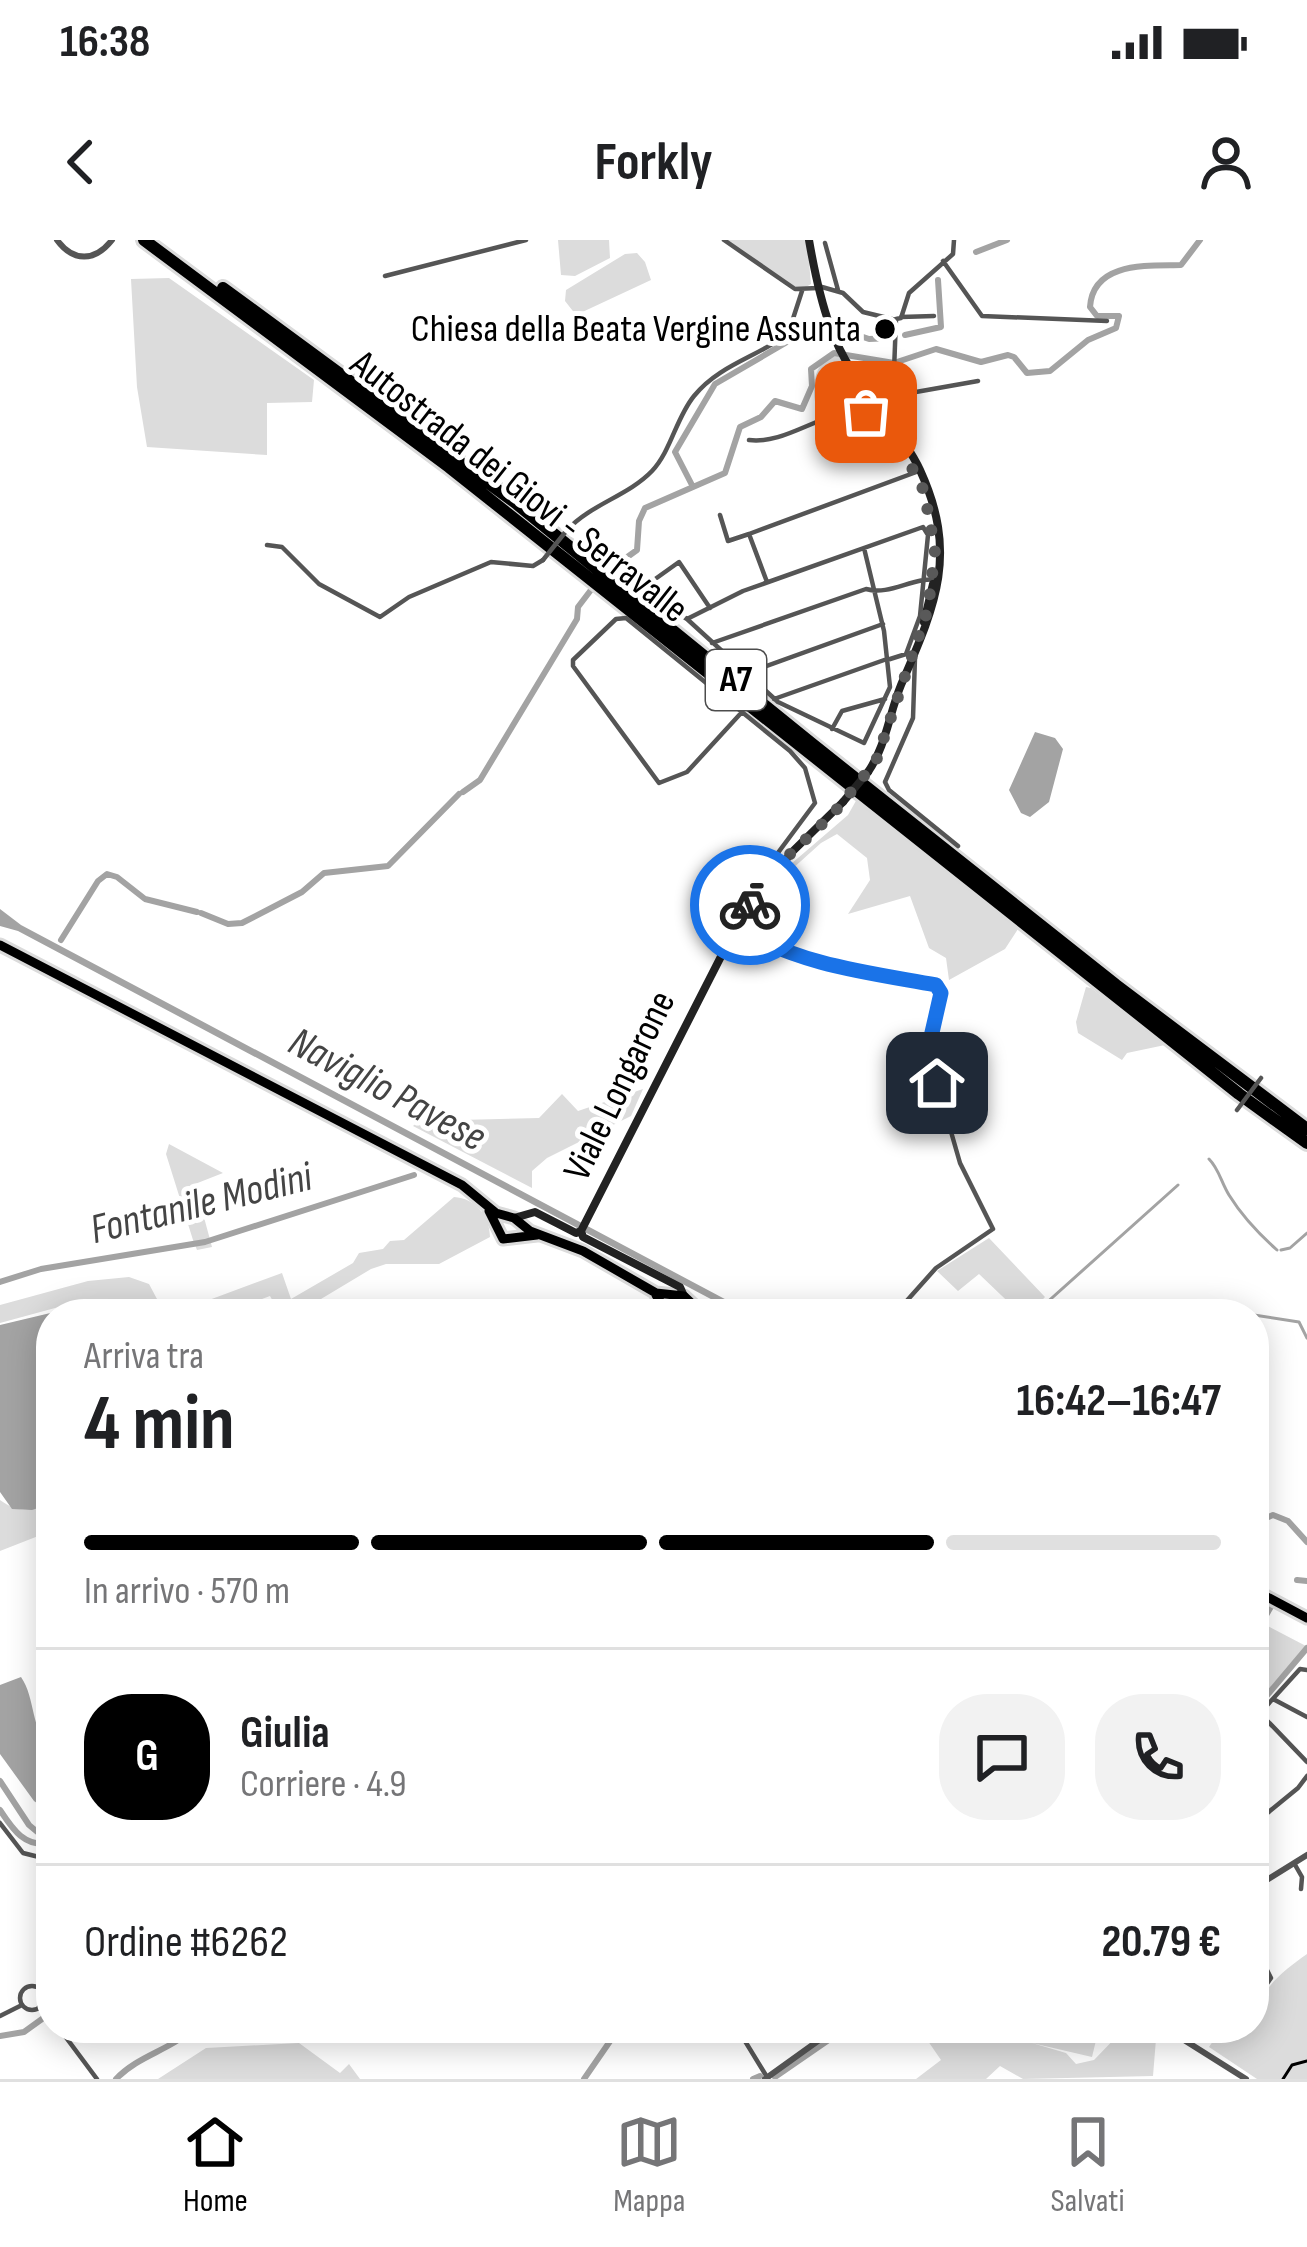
<!DOCTYPE html>
<html lang="it">
<head>
<meta charset="utf-8">
<style>
	:root { --surface:#fff; --page:#f2f2f2; --text:#202124; --muted:#757577; --line:#e0e0e0; --accent:#000 }
	body { margin:0; font-family:"Sofia Sans Condensed",sans-serif; background:var(--page); color:var(--text); height:100vh; display:flex; flex-direction:column; font-size:45px; white-space:nowrap }
	* { box-sizing:border-box; margin:0 }
	p { font-size:39px; color:var(--muted) }
	.icon { flex:none; width:66px; height:66px; fill:none; stroke:currentColor; stroke-width:2; stroke-linecap:round; stroke-linejoin:round }
	.map { position:relative; flex:1; overflow:hidden }
	.details { position:absolute; left:36px; top:1059px; width:1233px; height:744px; display:flex; flex-direction:column; background:var(--surface); border-radius:48px; box-shadow:0 6px 30px #0003 }
	.details>* { flex:none }
	.pin { position:absolute; display:grid; place-items:center; width:102px; height:102px; color:#fff; margin:-51px; border-radius:24px; box-shadow:0 6px 18px #0006 }
	.courier { position:absolute; display:grid; place-items:center; width:120px; height:120px; margin:-60px; border:9px solid #1a73e8; border-radius:50%; background:#fff; color:#222; box-shadow:0 3px 15px #0007 }
	.summary em { font-style:normal; font-weight:700 }
	.summary div { display:flex; flex-direction:column-reverse }
	.summary { display:flex; align-items:center; justify-content:space-between; height:204px; padding:0 48px }
	h1 { font-size:78px; font-weight:700; line-height:90px }
	.bar { display:grid; grid-template-columns:repeat(4,1fr); gap:18px 12px; align-content:center; height:144px; padding:0 48px }
	.bar i { height:15px; border-radius:9px; background:var(--line) }
	.bar .selected { background:var(--accent) }
	.bar p { grid-column:span 4 }
	.line { display:flex; align-items:center; gap:30px; padding:0 48px; border-top:3px solid var(--line) }
	.line div { flex:1 }
	.round { display:grid; place-items:center; flex:none; width:126px; height:126px; border-radius:48px; background:var(--page) }
	.status { display:flex; justify-content:space-between; align-items:center; height:84px; padding:0 60px; background:var(--surface); direction:ltr }
	.status svg { height:33px; fill:currentColor }
	header { display:flex; justify-content:space-between; align-items:center; height:156px; padding:0 48px; background:var(--surface); font-size:54px; font-weight:700 }
	.menu { display:flex; justify-content:space-around; align-items:center; height:168px; border-top:3px solid var(--line); background:var(--surface); font-size:33px; color:var(--muted) }
	.menu a { display:grid; justify-items:center; gap:6px }
	.menu .selected { color:var(--accent) }
	.map>svg:first-child { display:block }
	.green { fill:#dcdcdc }
	.water { fill:#a3a3a3 }
	.lines { fill:none; stroke-linecap:round; stroke-linejoin:round }
	.stream { stroke:#a3a3a3; stroke-width:3 }
	.canal { stroke:#a3a3a3; stroke-width:6 }
	.primary-casing { stroke:#dbdbdb; stroke-width:15 }
	.motorway-casing { stroke:#dbdbdb; stroke-width:18 }
	.minor { stroke:#555; stroke-width:4.5 }
	.tertiary { stroke:#555; stroke-width:6 }
	.secondary { stroke:#222; stroke-width:8 }
	.primary { stroke:#000; stroke-width:9 }
	.motorway { stroke:#000; stroke-width:12 }
	.tram { stroke:#000; stroke-width:3 }
	.minor-bridge { stroke:#555; stroke-width:4.5 }
	.secondary-bridge { stroke:#222; stroke-width:8 }
	.done { stroke:#595959; stroke-width:12; stroke-dasharray:0 21.6 }
	.route { stroke:#1a73e8; stroke-width:15 }
	.poi-dot { fill:#000; stroke:#fff; stroke-width:4.5 }
	.labels { text-anchor:middle; dominant-baseline:central; stroke-width:10; stroke-linejoin:round; paint-order:stroke }
	.shield { fill:#fff; stroke:#4c4c4c; stroke-width:3 }
	.shield-label { font-size:36px; font-weight:bold; fill:#000 }
	.poi-label { font-size:39px; fill:#000; stroke:#fff; text-anchor:end }
	.street-label { font-size:39px; fill:#000; stroke:#fff }
	.water-label { font-size:42px; font-style:italic; fill:#444; stroke:#fff }
</style>
</head>
<body>
<div class="status"><b>16:38</b><svg viewBox="0 0 49 12"><path d="M0 12V9h3v3zM5 12V6h3v6zM10 12V3h3v9zM15 12V0h3v12zM26 1h20v11H26zM47 4h2v5h-2z"/></svg></div>
<header><svg class="icon" aria-label="back" viewBox="0 0 24 24"><path d="M15 5l-7 7 7 7"/></svg>Forkly<svg class="icon" aria-label="person" viewBox="0 0 24 24"><circle cx="12" cy="8" r="4"/><path d="M4 21q1-7 8-7t8 7"/></svg></header>
<div class="map">
<svg width="1307" height="1839" viewBox="0 0 1307 1839">
	<rect width="100%" height="100%" fill="#fff"/>
	<path class="green" d="M 558,0 L 609,0 L 610,18 L 575,36 L 561,35 Z
		M 726,0 L 807,0 L 811,44 L 803,49 L 793,46 Z
		M 637,13 L 645,22 L 651,40 L 576,75 L 565,61 L 566,50 L 625,14 Z
		M 169,38 L 314,140 L 312,162 L 267,163 L 267,215 L 147,207 L 137,147 L 131,39 Z
		M 832,116 L 841,116 L 855,141 L 841,151 L 851,168 L 819,178 C 812,157 809,127 832,116 Z
		M 857,559 L 1018,689 L 1005,709 L 949,740 L 946,718 L 929,708 L 910,656 L 848,674 L 870,640 L 867,618 L 837,594 L 821,603 L 791,630 L 791,624 L 848,575 Z
		M 1086,747 L 1091,748 L 1165,805 L 1127,813 L 1122,820 L 1078,793 L 1076,782 Z
		M 643,849 L 631,876 L 547,918 L 532,931 L 532,948 L 413,886 L 418,881 L 539,878 L 562,854 L 578,871 Z
		M 169,904 L 223,933 L 195,944 L 212,1007 L 197,1010 L 193,1000 L 166,914 Z
		M 454,957 C 475,958 490,976 490,997 L 439,1024 L 386,1024 L 371,1029 L 296,1074 L 280,1074 L 270,1056 L 221,1074 L 200,1074 L 209,1060 L 282,1033 L 291,1059 L 353,1023 L 359,1013 L 383,1009 L 390,1001 L 404,1000 Z
		M 989,998 L 1045,1057 L 1029,1074 L 1021,1074 L 979,1034 L 958,1051 L 937,1031 Z
		M 129,1037 L 149,1044 L 165,1074 L 108,1074 L 106,1066 L 88,1059 L 0,1083 L 0,1065 L 88,1041 Z
		M 0,1260 C 17,1273 31,1271 51,1264 L 51,1291 L 0,1311 Z
		M 1264,1384 L 1306,1406 L 1257,1463 L 1254,1419 Z
		M 1307,1714 L 1307,1839 L 1257,1839 L 1209,1807 L 1222,1788 L 1254,1788 C 1254,1754 1281,1732 1307,1714 Z
		M 919,1788 L 948,1791 L 952,1788 L 1099,1788 L 1092,1817 L 1032,1803 L 1066,1813 L 1076,1824 L 1094,1820 L 1122,1791 L 1135,1799 L 1156,1799 L 1153,1836 L 1023,1839 L 1000,1826 L 986,1839 L 916,1839 L 941,1820 Z
		M 299,1803 L 340,1833 L 349,1824 L 360,1839 L 158,1839 L 206,1808 Z"/>
	<path class="water" d="M 1035,492 L 1055,498 L 1063,509 L 1049,562 L 1030,577 L 1021,573 L 1009,550 Z
		M 0,669 L 21,685 L 753,1074 L 739,1074 L 18,691 L 0,686 Z
		M 84,1065 L 98,1074 L 51,1074 L 51,1264 L 32,1270 L 12,1269 L 0,1252 L 0,1085 Z
		M 21,1437 C 36,1459 30,1489 51,1509 L 51,1573 L 34,1561 L 0,1514 L 0,1445 Z"/>
	<g class="lines">
		<path class="stream" d="M 1209,919 C 1219,929 1221,942 1229,955 C 1242,976 1259,994 1277,1010
			M 1281,1010 L 1290,1008 L 1307,993
			M 1034,1074 L 1178,945
			M 1254,1075 L 1299,1082 L 1307,1098
			M 775,1837 L 775,1839"/>
		<path class="canal" d="M 976,12 L 1007,0
			M 840,89 L 869,99 L 892,98
			M 905,95 L 941,87 L 938,40
			M 693,247 L 675,212 L 715,144 L 799,95 L 807,84 L 820,83
			M 608,331 L 637,310 L 639,281 L 645,268 L 725,233 L 740,187 L 761,177 L 775,161 L 802,169 L 812,146 L 811,129 L 834,113 L 894,123 L 936,109 L 981,122 L 1008,115 L 1014,117 L 1027,133 L 1050,131 L 1088,100 L 1116,88 L 1119,76 L 1097,76 L 1090,67 C 1093,21 1149,26 1181,25 L 1200,0
			M 463,552 L 480,540 L 577,379 L 578,367 L 594,346
			M 201,673 L 228,684 L 242,683 L 302,652 L 324,633 L 388,626 L 459,554
			M 61,700 L 98,641 L 107,634 L 117,637 L 145,659 L 197,672
			M 0,1042 L 41,1029 L 205,1002 L 414,935
			M 1254,1283 L 1273,1275 L 1288,1281 L 1307,1302
			M 1297,1340 L 1307,1341
			M 1254,1416 L 1262,1382 L 1272,1365
			M 1258,1466 L 1307,1408
			M 0,1541 L 29,1585 L 41,1595 L 51,1595
			M 0,1570 C 13,1590 25,1608 51,1603
			M 0,1796 L 24,1792 L 42,1779
			M 775,1837 L 846,1788
			M 116,1839 C 139,1815 169,1811 194,1788
			M 584,1839 L 615,1794 L 613,1788
			M 753,1839 L 760,1836"/>
		<defs>
			<path id="primary" d="M 0,705 L 462,945 L 496,973 L 514,978 L 530,991 L 583,1011 L 656,1053 L 684,1056 L 703,1074
				M 489,971 L 503,999 L 537,995
				M 656,1055 L 668,1074
				M 1254,1350 L 1307,1378"/>
			<path id="motorway" d="M 144,0 L 449,227 L 1239,854 L 1307,903
				M 223,48 L 517,264 L 811,503 L 1116,745 L 1307,889"/>
		</defs>
		<use href="#primary" class="primary-casing"/>
		<use href="#motorway" class="motorway-casing"/>
		<path class="minor" d="M 724,0 L 795,49 L 818,48
			M 825,3 L 838,50
			M 943,21 L 982,76 L 1107,81
			M 385,36 L 526,0
			M 822,47 L 843,53 L 863,72 L 896,80
			M 901,77 L 934,76
			M 893,157 L 896,79 L 901,78 L 909,53 L 953,14 L 954,0
			M 882,158 L 978,141
			M 749,200 C 790,205 826,165 870,173
			M 720,275 L 728,301 L 749,294
			M 567,290 C 591,264 628,256 652,231 C 671,211 676,178 694,156 C 719,125 757,117 788,94 L 802,51
			M 267,305 L 282,307 L 319,344 L 380,377 L 409,357 L 491,322 L 533,326 L 543,320
			M 767,342 L 749,294 L 919,231
			M 710,368 L 679,322 L 644,347 L 646,353 L 687,379 L 778,462 L 864,503 L 890,447 L 884,391 L 864,308
			M 687,379 L 743,351 L 923,287 L 928,295 L 920,376 L 906,414 L 887,420
			M 712,403 L 866,349 C 891,356 913,336 939,340
			M 915,418 L 913,478 L 885,542 L 889,550 L 958,606
			M 747,433 L 883,384
			M 774,459 L 887,419
			M 742,472 L 687,532 L 659,543 L 573,426 L 573,420 L 616,379 L 626,378 L 790,511 L 805,528 L 815,563 L 748,653 L 723,671 L 727,683 L 761,702 L 811,722 L 939,748 L 941,757 L 931,797 L 937,843 L 960,923 L 993,989 L 936,1028 L 895,1074
			M 832,489 L 842,471 L 885,459
			M 1273,1459 L 1307,1477
			M 1254,1467 L 1307,1522
			M 1260,1473 L 1300,1429 L 1307,1430
			M 1254,1508 L 1254,1507
			M 1254,1560 L 1264,1577
			M 0,1583 L 23,1613 L 51,1620
			M 1254,1584 L 1298,1548 L 1307,1536
			M 1294,1623 L 1302,1637 L 1301,1649
			M 1254,1704 L 1271,1738 L 1261,1752 L 1254,1748
			M20 1758a12 12 0 1 1 24 0a12 12 0 1 1-24 0Z
			M 41,1751 L 51,1743
			M 39,1767 L 51,1779
			M 0,1776 L 22,1765
			M 59,1788 L 97,1839
			M 737,1788 L 767,1837"/>
		<path class="tertiary" d="M 57,0 C 73,22 95,22 112,0
			M 1254,1648 L 1307,1615
			M 1165,1788 L 1246,1839
			M 765,1839 L 836,1788"/>
		<path class="secondary" d="M 809,0 C 818,52 833,125 878,158
			M 868,150 L 871,174 L 888,183
			M 924,382 L 933,344
			M 868,532 C 886,506 889,474 901,445 C 935,366 959,315 920,230 C 911,210 896,193 887,173
			M 514,978 L 535,972 L 576,993 L 581,991 L 583,997 L 680,1047 L 684,1056
			M 581,991 L 735,689 L 791,613 L 843,562"/>
		<use href="#primary" class="primary"/>
		<use href="#motorway" class="motorway"/>
		<path class="tram" d="M 1283,1839 L 1292,1825 L 1307,1821"/>
		<path class="minor-bridge" d="M 543,320 L 567,290
			M 1237,870 L 1261,838"/>
		<path class="secondary-bridge" d="M 843,562 L 868,532"/>
	</g>
	<g class="lines">
		<path class="done" d="M 750,665 L 791,613 L 833,574 L 876,521 L 928,369 L 935,310 L 924,251 L 889,184 L 866,172"/>
		<path class="route" d="M 750,665 L 735,688 C 807,726 858,731 936,745 L 941,753 L 931,797 L 937,843"/>
	</g>
	<circle class="poi-dot" cx="885" cy="89" r="12"/>
	<g class="labels">
		<rect class="shield" x="706" y="410" width="60" height="60" rx="9"/>
		<g class="shield-label">
			<text x="736" y="440">A7</text>
		</g>
		<g class="poi-label">
			<text x="861" y="89">Chiesa della Beata Vergine Assunta</text>
		</g>
		<g class="street-label">
			<text transform="translate(519 247) rotate(38)">Autostrada dei Giovi - Serravalle</text>
			<text transform="translate(620 846) rotate(-64)">Viale Longarone</text>
		</g>
		<g class="water-label">
			<text transform="translate(387 850) rotate(28)">Naviglio Pavese</text>
			<text transform="translate(201 964) rotate(-14)">Fontanile Modini</text>
		</g>
	</g>
</svg>
<div class="pin" style="left:866px;top:172px;background:#ea580c"><svg class="icon" aria-label="bag" viewBox="0 0 24 24"><path d="M5 8h14l-1 12H6zM9 8a3 3 0 0 1 6 0"/></svg></div>
<div class="pin" style="left:937px;top:843px;background:#1f2937"><svg class="icon" aria-label="home" viewBox="0 0 24 24"><path d="M3 11l9-7 9 7M6 9v11h12V9"/></svg></div>
<div class="courier" style="left:750px;top:665px"><svg class="icon" aria-label="bike" viewBox="0 0 24 24"><circle cx="6" cy="16" r="4"/><circle cx="18" cy="16" r="4"/><path d="M6 16l4-8h5l3 8M10 8l3 8H6M13 5h3"/></svg></div>
<section class="details">
<div class="summary"><div><h1>4 min</h1><p>Arriva tra</p></div><em>16:42–16:47</em></div>
<div class="bar"><i class="selected"></i><i class="selected"></i><i class="selected"></i><i></i><p>In arrivo · 570 m</p></div>
<div class="line" style="height:216px"><b class="round" style="background:var(--accent);color:#fff">G</b><div><b>Giulia</b><p>Corriere · 4.9</p></div><a class="round"><svg class="icon" aria-label="chat" viewBox="0 0 24 24"><path d="M4 5h16v11H9l-5 4z"/></svg></a><a class="round"><svg class="icon" aria-label="phone" viewBox="0 0 24 24"><path d="M5 4h4l2 5-3 2q2 4 5 5l2-3 5 2v4C11 20 4 13 5 4z"/></svg></a></div>
<div class="line" style="height:156px"><div>Ordine #6262</div><b>20.79 €</b></div>
</section>
</div>
<nav class="menu">
<a class="selected"><svg class="icon" aria-label="home" viewBox="0 0 24 24"><path d="M3 11l9-7 9 7M6 9v11h12V9"/></svg>Home</a>
<a><svg class="icon" aria-label="map" viewBox="0 0 24 24"><path d="M3 6l6-2 6 2 6-2v14l-6 2-6-2-6 2zM9 4v14M15 6v14"/></svg>Mappa</a>
<a><svg class="icon" aria-label="saved" viewBox="0 0 24 24"><path d="M7 4h10v16l-5-4-5 4z"/></svg>Salvati</a>
</nav>
</body>
</html>
